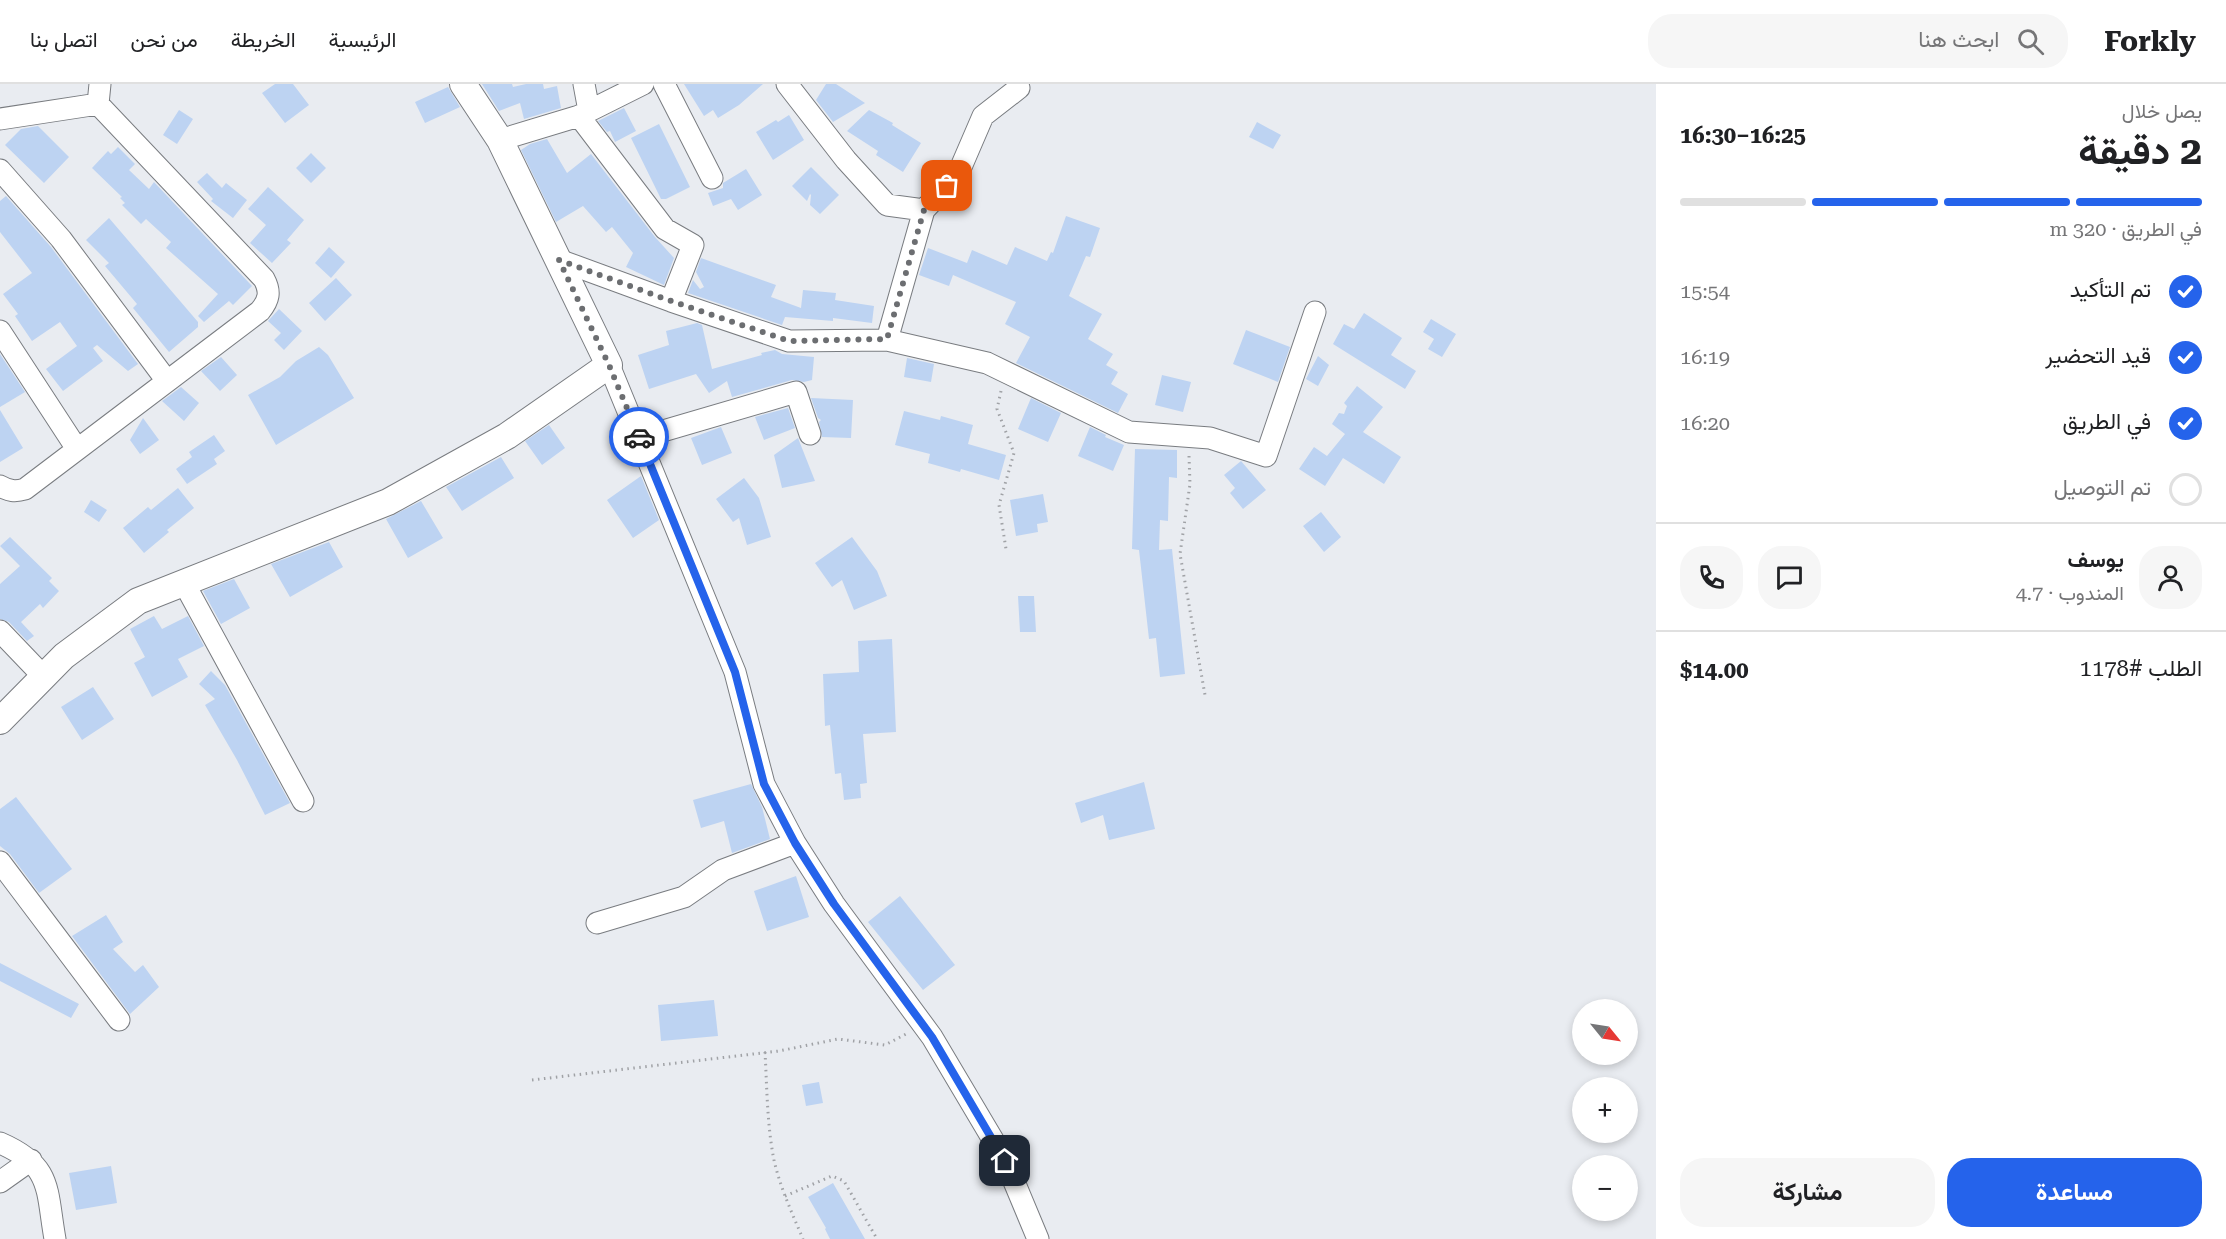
<!DOCTYPE html>
<html lang="ar">
<head>
<meta charset="utf-8">
<style>
	:root { --surface:#fff; --page:#f6f6f6; --text:#202124; --muted:#757577; --line:#e0e0e0; --accent:#2563eb }
	body { margin:0; font-family:"Roboto Serif",Vazirmatn,serif; background:var(--page); color:var(--text); direction:rtl; height:100vh; display:flex; flex-direction:column; font-size:22px; white-space:nowrap }
	* { box-sizing:border-box; margin:0 }
	p { font-size:20px; color:var(--muted) }
	.icon { flex:none; width:33px; height:33px; fill:none; stroke:currentColor; stroke-width:2; stroke-linecap:round; stroke-linejoin:round }
	.map { position:relative; flex:1; overflow:hidden; direction:ltr }
	.side { display:flex; flex-direction:column; background:var(--surface); width:570px }
	.side>* { flex:none }
	.needle { width:39px; rotate:120deg }
	.buttons { position:absolute; left:1572px; top:915px; display:grid; gap:12px }
	.buttons a { display:grid; place-items:center; width:66px; height:66px; border-radius:50%; background:var(--surface); box-shadow:0 3px 9px #0003; font-size:30px }
	.pin { position:absolute; display:grid; place-items:center; width:51px; height:51px; color:#fff; margin:-26px; border-radius:12px; box-shadow:0 3px 9px #0006 }
	.courier { position:absolute; display:grid; place-items:center; width:60px; height:60px; margin:-30px; border:4px solid #2563eb; border-radius:50%; background:#fff; color:#222; box-shadow:0 2px 8px #0007 }
	.headline em { font-style:normal; font-weight:700 }
	.headline div { display:flex; flex-direction:column-reverse }
	.headline { display:flex; align-items:center; justify-content:space-between; height:102px; padding:0 24px }
	h1 { font-size:39px; font-weight:700; line-height:45px }
	.bar { display:grid; grid-template-columns:repeat(4,1fr); gap:9px 6px; align-content:center; height:72px; padding:0 24px }
	.bar i { height:8px; border-radius:4px; background:var(--line) }
	.bar .selected { background:var(--accent) }
	.bar p { grid-column:span 4 }
	.line { display:flex; align-items:center; gap:15px; padding:0 24px; border-top:2px solid var(--line) }
	.line div { flex:1 }
	.round { display:grid; place-items:center; flex:none; width:63px; height:63px; border-radius:24px; background:var(--page) }
	ol { padding:0 24px; list-style:none }
	li { display:flex; align-items:center; gap:18px; height:66px }
	li p { margin-inline-start:auto }
	li .icon { padding:6px; border-radius:50%; background:var(--accent); color:#fff; stroke-width:4 }
	li:last-child { color:var(--muted) }
	li i { width:33px; height:33px; border:3px solid var(--line); border-radius:50% }
	.button { display:flex; gap:12px; margin-top:auto; padding:12px 24px }
	.button a { flex:1; height:69px; border-radius:24px; background:var(--accent); color:#fff; font-size:24px; font-weight:700; line-height:69px; text-align:center }
	.button a+a { background:var(--page); color:var(--text) }
	header { display:flex; align-items:center; gap:36px; box-sizing:border-box; height:84px; padding:0 30px; background:var(--surface); border-bottom:2px solid var(--line) }
	header strong { font-size:28px }
	nav { display:flex; gap:33px; margin-inline-start:auto; font-size:21px }
	.search { width:420px; height:54px; background:var(--page); display:flex; align-items:center; gap:15px; box-sizing:border-box; padding:0 21px; border-radius:24px; color:var(--muted); font-size:22px }
	main { display:flex; flex:1; min-height:0 }
	.map>svg:first-child { display:block }
	.building { fill:#bdd3f2 }
	.lines { fill:none; stroke-linecap:round; stroke-linejoin:round }
	.minor-casing { stroke:#797c80; stroke-width:23 }
	.tertiary-casing { stroke:#797c80; stroke-width:28 }
	.path { stroke:#a0a2a6; stroke-width:3; stroke-dasharray:1.5 4.5; stroke-linecap:butt }
	.minor { stroke:#fff; stroke-width:21 }
	.tertiary { stroke:#fff; stroke-width:26 }
	.done { stroke:#6c6e71; stroke-width:6; stroke-dasharray:0 10.8 }
	.route { stroke:#2563eb; stroke-width:8 }
</style>
</head>
<body>
<header>
<strong>Forkly</strong>
<div class="search"><svg class="icon" aria-label="search" viewBox="0 0 24 24"><circle cx="10" cy="10" r="6"/><path d="M15 15l6 6"/></svg>ابحث هنا</div>
<nav><a>الرئيسية</a><a>الخريطة</a><a>من نحن</a><a>اتصل بنا</a></nav>
</header>
<main>
<section class="side">
<div class="headline"><div><h1>2 دقيقة</h1><p>يصل خلال</p></div><em>16:25–16:30</em></div>
<div class="bar"><i class="selected"></i><i class="selected"></i><i class="selected"></i><i></i><p>في الطريق · 320 m</p></div>
<ol>
<li><svg class="icon" aria-label="check" viewBox="0 0 24 24"><path d="M5 12l5 5 9-10"/></svg>تم التأكيد<p>15:54</p></li>
<li><svg class="icon" aria-label="check" viewBox="0 0 24 24"><path d="M5 12l5 5 9-10"/></svg>قيد التحضير<p>16:19</p></li>
<li><svg class="icon" aria-label="check" viewBox="0 0 24 24"><path d="M5 12l5 5 9-10"/></svg>في الطريق<p>16:20</p></li>
<li><i></i>تم التوصيل</li>
</ol>
<div class="line" style="height:108px"><a class="round"><svg class="icon" aria-label="person" viewBox="0 0 24 24"><circle cx="12" cy="8" r="4"/><path d="M4 21q1-7 8-7t8 7"/></svg></a><div><b>يوسف</b><p>المندوب · 4.7</p></div><a class="round"><svg class="icon" aria-label="chat" viewBox="0 0 24 24"><path d="M4 5h16v11H9l-5 4z"/></svg></a><a class="round"><svg class="icon" aria-label="phone" viewBox="0 0 24 24"><path d="M5 4h4l2 5-3 2q2 4 5 5l2-3 5 2v4C11 20 4 13 5 4z"/></svg></a></div>
<div class="line" style="height:78px"><div>الطلب #1178</div><b>$14.00</b></div>
<div class="button"><a>مساعدة</a><a>مشاركة</a></div>
</section>
<div class="map">
<svg width="1656" height="1155" viewBox="0 0 1656 1155">
	<rect width="100%" height="100%" fill="#e9ecf1"/>
	<path class="building" d="M 275,0 L 293,0 L 309,21 L 285,39 L 262,9 Z
		M 482,0 L 512,0 L 513,3 L 526,0 L 543,0 L 544,5 L 557,2 L 561,24 L 524,35 L 520,19 L 499,27 Z
		M 684,0 L 763,0 L 739,21 L 718,34 L 713,26 L 704,32 Z
		M 826,0 L 836,0 L 865,19 L 833,38 L 816,16 Z
		M 448,3 L 460,23 L 425,39 L 415,18 Z
		M 624,24 L 636,47 L 615,58 L 610,47 L 607,48 L 598,37 Z
		M 179,26 L 193,35 L 177,60 L 163,51 Z
		M 869,26 L 893,39 L 892,41 L 921,59 L 903,88 L 876,71 L 878,67 L 847,47 Z
		M 789,31 L 804,56 L 773,76 L 756,48 L 776,36 L 778,38 Z
		M 1257,38 L 1281,51 L 1273,65 L 1249,53 Z
		M 659,40 L 690,103 L 666,115 L 661,115 L 631,54 Z
		M 38,42 L 69,73 L 44,99 L 5,61 L 21,45 Z
		M 547,55 L 567,89 L 591,70 L 601,83 L 655,153 L 674,174 L 664,201 L 626,183 L 633,169 L 612,143 L 606,148 L 583,122 L 556,138 L 521,66 L 530,60 Z
		M 118,63 L 135,80 L 129,86 L 149,105 L 154,98 L 252,202 L 233,221 L 229,217 L 204,238 L 198,232 L 218,210 L 166,164 L 171,158 L 146,135 L 141,140 L 122,121 L 125,119 L 120,114 L 122,113 L 92,84 L 108,67 L 111,70 Z
		M 311,69 L 326,84 L 311,99 L 296,84 Z
		M 811,83 L 839,111 L 820,130 L 810,121 L 811,111 L 810,110 L 807,117 L 792,102 Z
		M 746,85 L 762,111 L 738,126 L 731,115 L 713,122 L 708,109 L 723,104 L 723,99 Z
		M 207,89 L 222,104 L 226,99 L 247,116 L 233,134 L 211,117 L 213,115 L 197,98 Z
		M 268,103 L 304,136 L 287,156 L 291,159 L 272,179 L 250,159 L 266,141 L 248,125 Z
		M 6,112 L 51,163 L 138,280 L 128,287 L 97,261 L 93,264 L 103,277 L 63,307 L 46,285 L 77,262 L 60,238 L 32,257 L 15,232 L 18,230 L 3,210 L 32,189 L 0,148 L 0,117 Z
		M 1066,132 L 1100,144 L 1090,173 L 1086,172 L 1069,212 L 1102,230 L 1088,255 L 1113,270 L 1106,281 L 1118,288 L 1111,300 L 1128,310 L 1118,329 L 1016,279 L 1030,253 L 1005,240 L 1016,218 L 953,191 L 949,202 L 919,191 L 928,164 L 967,179 L 972,166 L 1007,181 L 1015,163 L 1047,177 L 1051,168 L 1053,169 Z
		M 109,134 L 198,238 L 198,243 L 169,268 L 133,224 L 137,220 L 105,182 L 109,179 L 86,156 Z
		M 329,163 L 345,178 L 331,194 L 315,179 Z
		M 701,174 L 776,201 L 771,213 L 801,224 L 803,206 L 836,209 L 835,216 L 874,222 L 872,239 L 833,234 L 833,237 L 785,233 L 782,241 L 688,209 L 693,196 L 700,205 L 704,203 L 696,188 Z
		M 336,194 L 352,211 L 325,237 L 309,219 Z
		M 279,225 L 302,247 L 284,266 L 274,256 L 281,249 L 268,237 Z
		M 1364,229 L 1402,254 L 1391,271 L 1416,287 L 1405,305 L 1333,260 L 1344,240 L 1354,245 Z
		M 1431,235 L 1456,250 L 1442,273 L 1428,265 L 1434,255 L 1423,248 Z
		M 697,239 L 702,241 L 712,285 L 762,271 L 761,269 L 775,266 L 782,270 L 814,273 L 812,296 L 804,298 L 792,296 L 732,313 L 727,297 L 709,309 L 696,290 L 649,305 L 638,271 L 669,261 L 666,247 Z
		M 1246,246 L 1290,263 L 1278,298 L 1233,280 Z
		M 319,263 L 328,271 L 354,314 L 276,361 L 248,311 L 280,293 L 296,277 Z
		M 0,270 L 25,308 L 0,323 Z
		M 1318,272 L 1329,281 L 1318,302 L 1306,295 Z
		M 221,273 L 237,291 L 220,307 L 201,287 Z
		M 907,274 L 934,280 L 931,298 L 904,293 Z
		M 1162,291 L 1191,298 L 1183,328 L 1155,321 Z
		M 1357,302 L 1383,323 L 1363,348 L 1401,373 L 1384,400 L 1343,374 L 1325,402 L 1299,385 L 1314,363 L 1327,372 L 1345,350 L 1332,340 L 1339,329 L 1344,330 L 1347,322 L 1344,319 Z
		M 181,303 L 199,319 L 184,337 L 162,317 Z
		M 811,314 L 853,316 L 851,354 L 822,353 L 819,338 L 821,336 L 818,334 Z
		M 1031,314 L 1061,329 L 1048,358 L 1018,345 Z
		M 788,324 L 795,344 L 764,356 L 755,333 Z
		M 0,326 L 23,364 L 0,378 Z
		M 904,327 L 940,336 L 941,332 L 973,341 L 968,360 L 1006,371 L 999,396 L 961,385 L 960,388 L 928,379 L 930,370 L 895,361 Z
		M 143,334 L 159,356 L 140,370 L 130,356 Z
		M 549,341 L 565,364 L 542,381 L 525,357 Z
		M 721,343 L 732,369 L 702,381 L 691,354 Z
		M 1090,343 L 1106,351 L 1105,353 L 1124,361 L 1113,387 L 1078,372 Z
		M 214,351 L 225,367 L 214,375 L 217,380 L 187,400 L 176,385 L 192,373 L 189,368 Z
		M 798,354 L 815,397 L 782,404 L 774,371 Z
		M 1135,365 L 1177,366 L 1177,394 L 1169,393 L 1168,437 L 1160,436 L 1159,466 L 1172,465 L 1185,590 L 1160,593 L 1156,554 L 1149,555 L 1139,466 L 1132,465 Z
		M 501,373 L 514,394 L 462,427 L 446,403 Z
		M 1241,377 L 1266,406 L 1243,425 L 1230,409 L 1235,404 L 1224,391 Z
		M 641,392 L 659,436 L 633,454 L 607,416 Z
		M 744,394 L 759,414 L 771,453 L 747,461 L 739,434 L 733,438 L 716,415 Z
		M 178,404 L 194,424 L 167,446 L 169,448 L 144,469 L 123,444 L 148,423 L 151,426 Z
		M 1043,410 L 1048,438 L 1037,440 L 1038,448 L 1016,452 L 1010,416 Z
		M 91,416 L 107,426 L 99,438 L 84,428 Z
		M 421,417 L 443,454 L 408,474 L 386,435 Z
		M 1321,428 L 1341,453 L 1324,468 L 1303,442 Z
		M 10,453 L 52,494 L 49,497 L 59,507 L 43,524 L 40,520 L 21,538 L 34,552 L 27,557 L 9,538 L 0,535 L 0,500 L 20,482 L 0,462 Z
		M 852,453 L 877,487 L 887,512 L 854,526 L 842,496 L 832,503 L 815,479 Z
		M 329,458 L 343,483 L 290,513 L 271,480 Z
		M 234,495 L 250,524 L 221,540 L 203,507 Z
		M 1018,512 L 1034,512 L 1036,548 L 1020,548 Z
		M 154,532 L 162,545 L 188,532 L 204,562 L 178,575 L 188,593 L 152,613 L 134,579 L 145,573 L 130,545 Z
		M 892,555 L 896,648 L 863,650 L 867,699 L 860,700 L 861,714 L 844,716 L 841,689 L 835,690 L 830,641 L 825,642 L 823,590 L 859,588 L 858,557 Z
		M 211,587 L 225,601 L 290,719 L 265,731 L 237,676 L 205,621 L 215,615 L 199,600 Z
		M 93,603 L 114,635 L 82,656 L 61,623 Z
		M 1144,698 L 1155,745 L 1109,756 L 1103,731 L 1081,739 L 1075,719 Z
		M 751,700 L 762,723 L 770,755 L 732,769 L 724,737 L 701,744 L 693,716 Z
		M 16,713 L 72,785 L 39,809 L 10,770 L 0,762 L 0,725 Z
		M 796,792 L 809,833 L 767,847 L 754,807 Z
		M 900,812 L 955,881 L 923,906 L 868,838 Z
		M 106,831 L 123,858 L 113,865 L 135,888 L 143,881 L 159,903 L 130,930 L 72,852 Z
		M 0,879 L 79,920 L 71,934 L 0,897 Z
		M 714,916 L 718,952 L 661,957 L 658,921 Z
		M 819,998 L 823,1019 L 806,1022 L 802,1001 Z
		M 111,1082 L 117,1119 L 76,1126 L 69,1089 Z
		M 833,1099 L 865,1155 L 830,1155 L 825,1145 L 826,1144 L 808,1113 Z"/>
	<g class="lines">
		<defs>
			<path id="minor" d="M 584,0 L 589,27
				M 664,0 L 712,94
				M 787,0 L 846,76 L 887,121 L 924,126
				M 579,32 L 665,145 L 693,161 L 671,217
				M 0,35 L 98,20
				M 500,56 L 579,32 L 643,0
				M 0,86 L 61,155 L 167,297
				M 559,176 L 671,217 L 789,257 L 887,256 L 987,279 L 1129,348 L 1210,354 L 1266,372 L 1315,228
				M 0,247 L 77,365
				M 887,256 L 924,126 L 958,90 L 983,32 L 1019,4
				M 609,281 L 735,588 L 764,700 L 795,759 L 834,820 L 932,953 L 1005,1076 L 1038,1155
				M 639,354 L 796,308 L 810,350
				M 0,402 C 9,407 15,408 25,405 L 260,227 C 269,216 271,208 264,195 L 98,20 L 100,0
				M 184,499 L 303,717
				M 0,547 L 44,593
				M 0,778 L 119,936
				M 597,839 L 684,813 L 723,786 L 795,759
				M 0,1059 C 53,1082 46,1105 55,1155
				M 0,1098 L 31,1076"/>
			<path id="tertiary" d="M 0,637 L 64,572 L 138,517 L 388,418 L 507,352 L 609,281 L 500,56 L 463,0"/>
		</defs>
		<use href="#minor" class="minor-casing"/>
		<use href="#tertiary" class="tertiary-casing"/>
		<path class="path" d="M 1001,307 L 997,325 L 1014,369 L 999,421 L 1006,465
			M 1189,372 L 1190,400 L 1180,470 L 1205,611
			M 765,968 C 767,1004 767,1041 774,1076 C 780,1103 792,1129 803,1155
			M 532,996 L 779,967 L 838,955 L 885,961 L 908,949
			M 785,1112 L 832,1092 L 844,1097 L 877,1155"/>
		<use href="#minor" class="minor"/>
		<use href="#tertiary" class="tertiary"/>
	</g>
	<g class="lines">
		<path class="done" d="M 639,353 L 609,281 L 559,176 L 671,217 L 789,257 L 887,255 L 924,126 L 947,102"/>
		<path class="route" d="M 639,353 L 735,588 L 764,700 L 795,759 L 834,820 L 932,953 L 1005,1077"/>
	</g>
</svg>
<div class="buttons">
<a><svg class="needle" viewBox="-14 -14 28 28"><path d="M0-13l5 13h-10z" fill="#e53935"/><path d="M0 13l5-13h-10z" fill="#757577"/></svg></a>
<a>+</a>
<a>−</a>
</div>
<div class="pin" style="left:947px;top:102px;background:#ea580c"><svg class="icon" aria-label="bag" viewBox="0 0 24 24"><path d="M5 8h14l-1 12H6zM9 8a3 3 0 0 1 6 0"/></svg></div>
<div class="pin" style="left:1005px;top:1077px;background:#1f2937"><svg class="icon" aria-label="home" viewBox="0 0 24 24"><path d="M3 11l9-7 9 7M6 9v11h12V9"/></svg></div>
<div class="courier" style="left:639px;top:353px"><svg class="icon" aria-label="car" viewBox="0 0 24 24"><path d="M5 17H2v-5l4-1 3-4h7l3 4 3 1v5h-3M9 17h6M6 11h13"/><circle cx="7" cy="17" r="2"/><circle cx="17" cy="17" r="2"/></svg></div>
</div>
</main>
</body>
</html>
